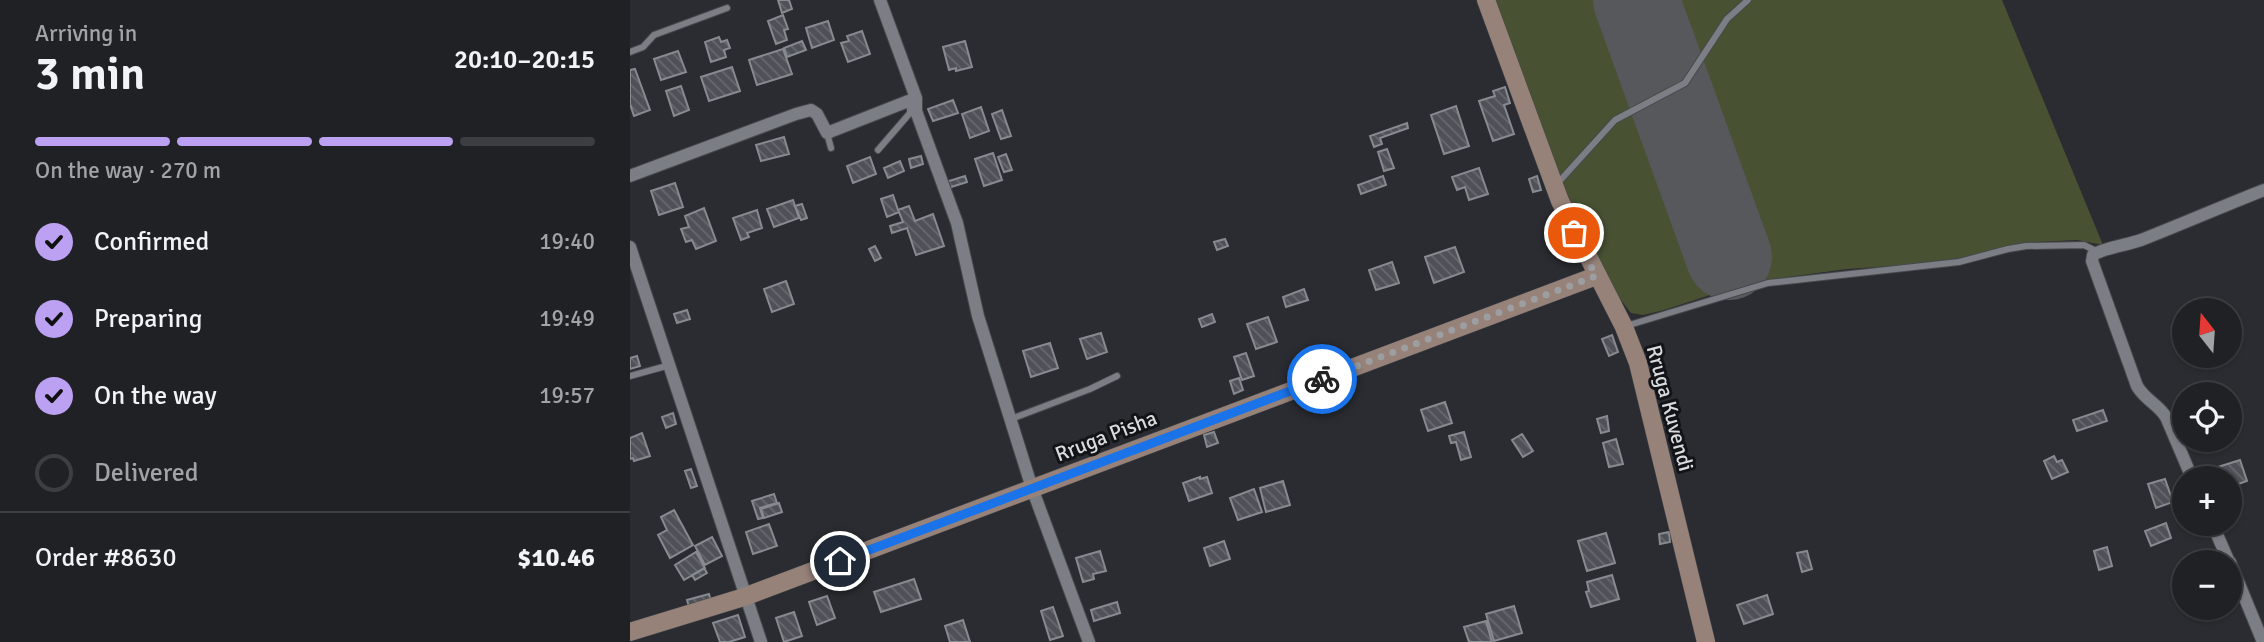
<!DOCTYPE html>
<html lang="en">
<head>
<meta charset="utf-8">
<style>
	:root { --surface:#202125; --page:#28292d; --text:#f1f3f6; --muted:#a2a3a7; --line:#3d3e42; --accent:#bca0f2 }
	body { margin:0; font-family:Signika,sans-serif; background:var(--page); color:var(--text); height:100vh; display:flex; flex-direction:column; font-size:26px; white-space:nowrap }
	* { box-sizing:border-box; margin:0 }
	p { font-size:23px; color:var(--muted) }
	.icon { flex:none; width:38px; height:38px; fill:none; stroke:currentColor; stroke-width:2; stroke-linecap:round; stroke-linejoin:round }
	.map { position:relative; flex:1; overflow:hidden }
	.drawer { display:flex; flex-direction:column; background:var(--surface); width:630px }
	.drawer>* { flex:none }
	.needle { width:46px; rotate:343deg }
	.buttons { position:absolute; left:1542px; top:298px; display:grid; gap:14px }
	.buttons a { display:grid; place-items:center; width:70px; height:70px; border-radius:50%; background:var(--surface); box-shadow:0 2px 5px #0004,0 0 0 2px var(--line); font-size:35px }
	.pin { position:absolute; display:grid; place-items:center; width:60px; height:60px; color:#fff; margin:-30px; border:4px solid #fff; border-radius:50%; box-shadow:0 2px 7px #0007 }
	.courier { position:absolute; display:grid; place-items:center; width:70px; height:70px; margin:-35px; border:5px solid #1a73e8; border-radius:50%; background:#fff; color:#222; box-shadow:0 2px 9px #0007 }
	.headline em { font-style:normal; font-weight:600 }
	.headline div { display:flex; flex-direction:column-reverse }
	.headline { display:flex; align-items:center; justify-content:space-between; height:119px; padding:0 35px }
	h1 { font-size:46px; font-weight:600; line-height:52px }
	.bar { display:grid; grid-template-columns:repeat(4,1fr); gap:10px 7px; align-content:center; height:84px; padding:0 35px }
	.bar i { height:9px; border-radius:5px; background:var(--line) }
	.bar .selected { background:var(--accent) }
	.bar p { grid-column:span 4 }
	.line { display:flex; align-items:center; gap:18px; padding:0 35px; border-top:2px solid var(--line) }
	.line div { flex:1 }
	ol { padding:0 35px; list-style:none }
	li { display:flex; align-items:center; gap:21px; height:77px }
	li p { margin-inline-start:auto }
	li .icon { padding:7px; border-radius:50%; background:var(--accent); color:#111; stroke-width:4 }
	li:last-child { color:var(--muted) }
	li i { width:38px; height:38px; border:4px solid var(--line); border-radius:50% }
	main { display:flex; flex:1; min-height:0 }
	.map>svg:first-child { display:block }
	.grass { fill:#485233 }
	.lines { fill:none; stroke-linecap:round; stroke-linejoin:round }
	.runway { stroke:#56585c; stroke-width:86 }
	.building { fill:url(#building-back-hatch); stroke:#878a91; stroke-width:2 }
	.lane-casing { stroke:#46484c; stroke-width:8 }
	.street-casing { stroke:#46484c; stroke-width:14 }
	.secondary-casing { stroke:#46484c; stroke-width:19 }
	.lane { stroke:#7b7e84; stroke-width:6 }
	.street { stroke:#7b7e84; stroke-width:12 }
	.secondary { stroke:#978279; stroke-width:18 }
	.done { stroke:#9c9ea1; stroke-width:7; stroke-dasharray:0 12.6 }
	.route { stroke:#1a73e8; stroke-width:9 }
	.labels { text-anchor:middle; dominant-baseline:central; stroke-width:6; stroke-linejoin:round; paint-order:stroke }
	.street-label { font-size:21px; fill:#d9dbde; stroke:#131417 }
</style>
</head>
<body>
<main>
<section class="drawer">
<div class="headline"><div><h1>3 min</h1><p>Arriving in</p></div><em>20:10–20:15</em></div>
<div class="bar"><i class="selected"></i><i class="selected"></i><i class="selected"></i><i></i><p>On the way · 270 m</p></div>
<ol>
<li><svg class="icon" aria-label="check" viewBox="0 0 24 24"><path d="M5 12l5 5 9-10"/></svg>Confirmed<p>19:40</p></li>
<li><svg class="icon" aria-label="check" viewBox="0 0 24 24"><path d="M5 12l5 5 9-10"/></svg>Preparing<p>19:49</p></li>
<li><svg class="icon" aria-label="check" viewBox="0 0 24 24"><path d="M5 12l5 5 9-10"/></svg>On the way<p>19:57</p></li>
<li><i></i>Delivered</li>
</ol>
<div class="line" style="height:91px"><div>Order #8630</div><b>$10.46</b></div>
</section>
<div class="map">
<svg width="1634" height="642" viewBox="0 0 1634 642">
	<defs>
		<pattern id="building-back-hatch" width="6" height="6" patternUnits="userSpaceOnUse" patternTransform="scale(1.75)"><rect width="6" height="6" fill="#4e5157"/><path d="M-1 5l2 2M0 0l6 6M5-1l2 2" fill="none" stroke="#67696f"/></pattern>
	</defs>
	<rect width="100%" height="100%" fill="#2a2c31"/>
	<path class="grass" d="M 859,0 L 1372,0 L 1473,245 L 1447,240 L 1389,243 L 1352,254 L 1294,264 L 1217,269 L 1120,282 L 1034,310 L 1013,315 L 1001,313 L 987,295 L 949,226 Z"/>
	<g class="lines">
		<path class="runway" d="M 1006,0 L 1099,257"/>
	</g>
	<path class="building" d="M 148,0 L 159,0 L 162,9 L 152,13 Z
		M 153,15 L 158,29 L 154,30 L 157,40 L 146,44 L 138,21 Z
		M 198,21 L 204,40 L 182,48 L 176,28 Z
		M 232,31 L 240,54 L 218,62 L 211,43 L 219,41 L 217,36 Z
		M 89,37 L 91,42 L 97,40 L 100,48 L 94,50 L 96,57 L 81,62 L 75,42 Z
		M 172,41 L 176,50 L 157,57 L 154,48 Z
		M 335,41 L 342,67 L 326,71 L 326,68 L 319,70 L 313,47 Z
		M 153,49 L 162,74 L 127,85 L 119,60 Z
		M 48,51 L 56,72 L 31,80 L 24,59 Z
		M 102,67 L 110,91 L 79,101 L 71,77 Z
		M 5,69 L 20,110 L 4,116 L 0,104 L 0,70 Z
		M 51,86 L 59,110 L 44,116 L 36,91 Z
		M 875,87 L 880,103 L 874,105 L 884,134 L 863,141 L 849,101 L 865,96 L 863,91 Z
		M 323,100 L 328,113 L 303,121 L 298,109 Z
		M 826,106 L 839,146 L 814,154 L 801,115 Z
		M 351,107 L 359,131 L 340,138 L 332,114 Z
		M 372,110 L 381,136 L 371,139 L 362,114 Z
		M 777,123 L 778,128 L 750,138 L 752,144 L 744,147 L 740,136 Z
		M 154,137 L 159,154 L 131,161 L 126,145 Z
		M 757,149 L 764,168 L 754,171 L 748,152 Z
		M 363,153 L 372,180 L 354,186 L 345,159 Z
		M 376,154 L 382,170 L 374,172 L 368,157 Z
		M 291,156 L 293,164 L 281,168 L 279,159 Z
		M 240,157 L 246,174 L 223,183 L 217,166 Z
		M 270,161 L 274,171 L 258,178 L 254,168 Z
		M 849,168 L 858,194 L 839,200 L 835,187 L 827,190 L 822,177 Z
		M 335,176 L 337,182 L 315,189 L 313,183 Z
		M 753,176 L 756,185 L 731,194 L 728,185 Z
		M 907,176 L 911,190 L 903,192 L 899,179 Z
		M 45,183 L 53,207 L 29,215 L 21,191 Z
		M 263,195 L 268,210 L 279,206 L 285,221 L 303,214 L 314,246 L 286,255 L 277,228 L 262,233 L 260,226 L 273,222 L 269,212 L 257,217 L 251,199 Z
		M 163,200 L 169,218 L 144,227 L 137,209 Z
		M 172,204 L 177,218 L 171,220 L 165,206 Z
		M 74,208 L 86,241 L 66,249 L 62,240 L 56,242 L 51,229 L 59,227 L 55,216 Z
		M 127,210 L 132,228 L 117,233 L 119,237 L 111,240 L 103,218 Z
		M 595,239 L 598,246 L 587,250 L 584,242 Z
		M 245,246 L 251,258 L 245,261 L 239,249 Z
		M 825,247 L 834,272 L 804,283 L 795,257 Z
		M 762,262 L 769,283 L 746,290 L 739,270 Z
		M 156,281 L 164,304 L 142,312 L 134,289 Z
		M 674,289 L 678,300 L 656,307 L 653,297 Z
		M 57,310 L 60,319 L 47,323 L 44,314 Z
		M 582,314 L 585,322 L 572,327 L 569,319 Z
		M 638,317 L 647,342 L 626,349 L 617,324 Z
		M 471,333 L 477,352 L 457,359 L 450,339 Z
		M 982,335 L 988,352 L 979,356 L 972,339 Z
		M 420,343 L 428,368 L 401,377 L 393,351 Z
		M 616,353 L 624,376 L 612,380 L 604,357 Z
		M 7,356 L 10,366 L 0,369 L 0,358 Z
		M 609,378 L 613,390 L 604,394 L 600,381 Z
		M 815,402 L 822,423 L 798,431 L 791,410 Z
		M 1473,410 L 1477,421 L 1447,431 L 1443,420 Z
		M 43,413 L 46,424 L 36,428 L 32,417 Z
		M 977,416 L 979,431 L 971,433 L 967,419 Z
		M 584,432 L 588,443 L 577,447 L 574,435 Z
		M 834,432 L 841,457 L 831,460 L 826,442 L 821,443 L 819,436 Z
		M 12,433 L 20,456 L 4,461 L 3,458 L 0,459 L 0,438 Z
		M 892,434 L 903,451 L 893,457 L 882,440 Z
		M 986,439 L 993,464 L 979,467 L 973,443 Z
		M 1424,456 L 1427,462 L 1432,460 L 1438,472 L 1422,479 L 1414,461 Z
		M 1610,460 L 1617,481 L 1600,487 L 1600,478 L 1591,478 L 1588,467 Z
		M 61,469 L 67,486 L 61,488 L 55,471 Z
		M 570,477 L 570,479 L 577,477 L 582,493 L 559,501 L 553,483 Z
		M 1535,479 L 1543,502 L 1526,508 L 1518,484 Z
		M 653,481 L 660,505 L 636,512 L 630,488 Z
		M 624,489 L 632,512 L 608,520 L 600,498 Z
		M 144,494 L 147,503 L 130,508 L 133,518 L 128,519 L 122,501 Z
		M 149,503 L 152,512 L 134,518 L 131,509 Z
		M 44,510 L 63,545 L 40,558 L 28,535 L 37,530 L 31,517 Z
		M 1536,523 L 1541,538 L 1521,546 L 1515,531 Z
		M 139,524 L 147,546 L 123,554 L 116,532 Z
		M 1039,532 L 1040,542 L 1030,544 L 1029,534 Z
		M 976,533 L 985,563 L 957,571 L 948,541 Z
		M 82,537 L 92,556 L 75,565 L 65,546 Z
		M 594,541 L 600,559 L 580,566 L 574,548 Z
		M 1477,547 L 1482,566 L 1469,570 L 1464,551 Z
		M 470,551 L 476,571 L 463,574 L 464,579 L 453,582 L 446,558 Z
		M 1177,551 L 1182,569 L 1172,572 L 1167,553 Z
		M 66,552 L 75,568 L 54,580 L 45,565 Z
		M 74,568 L 77,573 L 65,580 L 62,575 Z
		M 982,575 L 989,599 L 961,607 L 956,592 L 959,591 L 957,582 Z
		M 284,579 L 291,599 L 251,612 L 244,592 Z
		M 79,594 L 81,601 L 59,607 L 57,600 Z
		M 1137,595 L 1143,614 L 1114,624 L 1107,605 Z
		M 197,596 L 205,618 L 187,625 L 179,602 Z
		M 487,602 L 490,613 L 464,621 L 461,610 Z
		M 884,606 L 892,633 L 864,641 L 856,614 Z
		M 423,607 L 433,636 L 420,640 L 411,611 Z
		M 164,612 L 172,636 L 154,642 L 146,618 Z
		M 108,615 L 115,637 L 99,642 L 90,642 L 83,623 Z
		M 333,620 L 340,642 L 320,642 L 315,626 Z
		M 856,621 L 862,642 L 839,642 L 834,627 Z"/>
	<g class="lines">
		<defs>
			<path id="lane" d="M 0,52 L 13,47 L 24,35 L 97,8
				M 197,133 L 201,148
				M 248,150 L 280,113 L 280,105
				M 926,185 L 985,120 L 1055,83 L 1097,19 L 1118,0
				M 996,326 L 1138,283 L 1329,262 L 1378,249 L 1396,246 L 1454,245 L 1468,252
				M 0,376 L 40,365
				M 381,419 L 460,389 L 487,376"/>
			<path id="street" d="M 250,0 L 286,98 L 286,111 L 327,223 L 348,316 L 402,488 L 459,642
				M 0,176 L 166,114 L 181,110 L 187,114 L 197,133 L 286,98
				M 0,247 L 131,642
				M 1562,478 L 1536,417 C 1528,404 1515,400 1507,386 L 1462,261 L 1463,255 C 1473,248 1497,245 1511,240 C 1552,224 1593,206 1634,190
				M 1582,523 L 1599,562
				M 1600,562 L 1633,642"/>
			<path id="secondary" d="M 856,0 L 930,201 L 994,327 L 1008,363 L 1076,642
				M 0,632 L 114,597 L 966,276"/>
		</defs>
		<use href="#lane" class="lane-casing"/>
		<use href="#street" class="street-casing"/>
		<use href="#secondary" class="secondary-casing"/>
		<use href="#lane" class="lane"/>
		<use href="#street" class="street"/>
		<use href="#secondary" class="secondary"/>
	</g>
	<g class="lines">
		<path class="done" d="M 692,379 L 966,276 L 944,233"/>
		<path class="route" d="M 210,561 L 692,379"/>
	</g>
	<g class="labels">
		<g class="street-label">
			<text transform="translate(1040 408) rotate(75)">Rruga Kuvendi</text>
			<text transform="translate(476 436) rotate(-21)">Rruga Pisha</text>
		</g>
	</g>
</svg>
<div class="buttons">
<a><svg class="needle" viewBox="-14 -14 28 28"><path d="M0-13l5 13h-10z" fill="#e53935"/><path d="M0 13l5-13h-10z" fill="#a2a3a7"/></svg></a>
<a><svg class="icon" aria-label="locate" viewBox="0 0 24 24"><circle cx="12" cy="12" r="6"/><path d="M12 2v4M12 18v4M2 12h4M18 12h4"/></svg></a>
<a>+</a>
<a>−</a>
</div>
<div class="pin" style="left:944px;top:233px;background:#ea580c"><svg class="icon" aria-label="bag" viewBox="0 0 24 24"><path d="M5 8h14l-1 12H6zM9 8a3 3 0 0 1 6 0"/></svg></div>
<div class="pin" style="left:210px;top:561px;background:#1f2937"><svg class="icon" aria-label="home" viewBox="0 0 24 24"><path d="M3 11l9-7 9 7M6 9v11h12V9"/></svg></div>
<div class="courier" style="left:692px;top:379px"><svg class="icon" aria-label="bike" viewBox="0 0 24 24"><circle cx="6" cy="16" r="4"/><circle cx="18" cy="16" r="4"/><path d="M6 16l4-8h5l3 8M10 8l3 8H6M13 5h3"/></svg></div>
</div>
</main>
</body>
</html>
